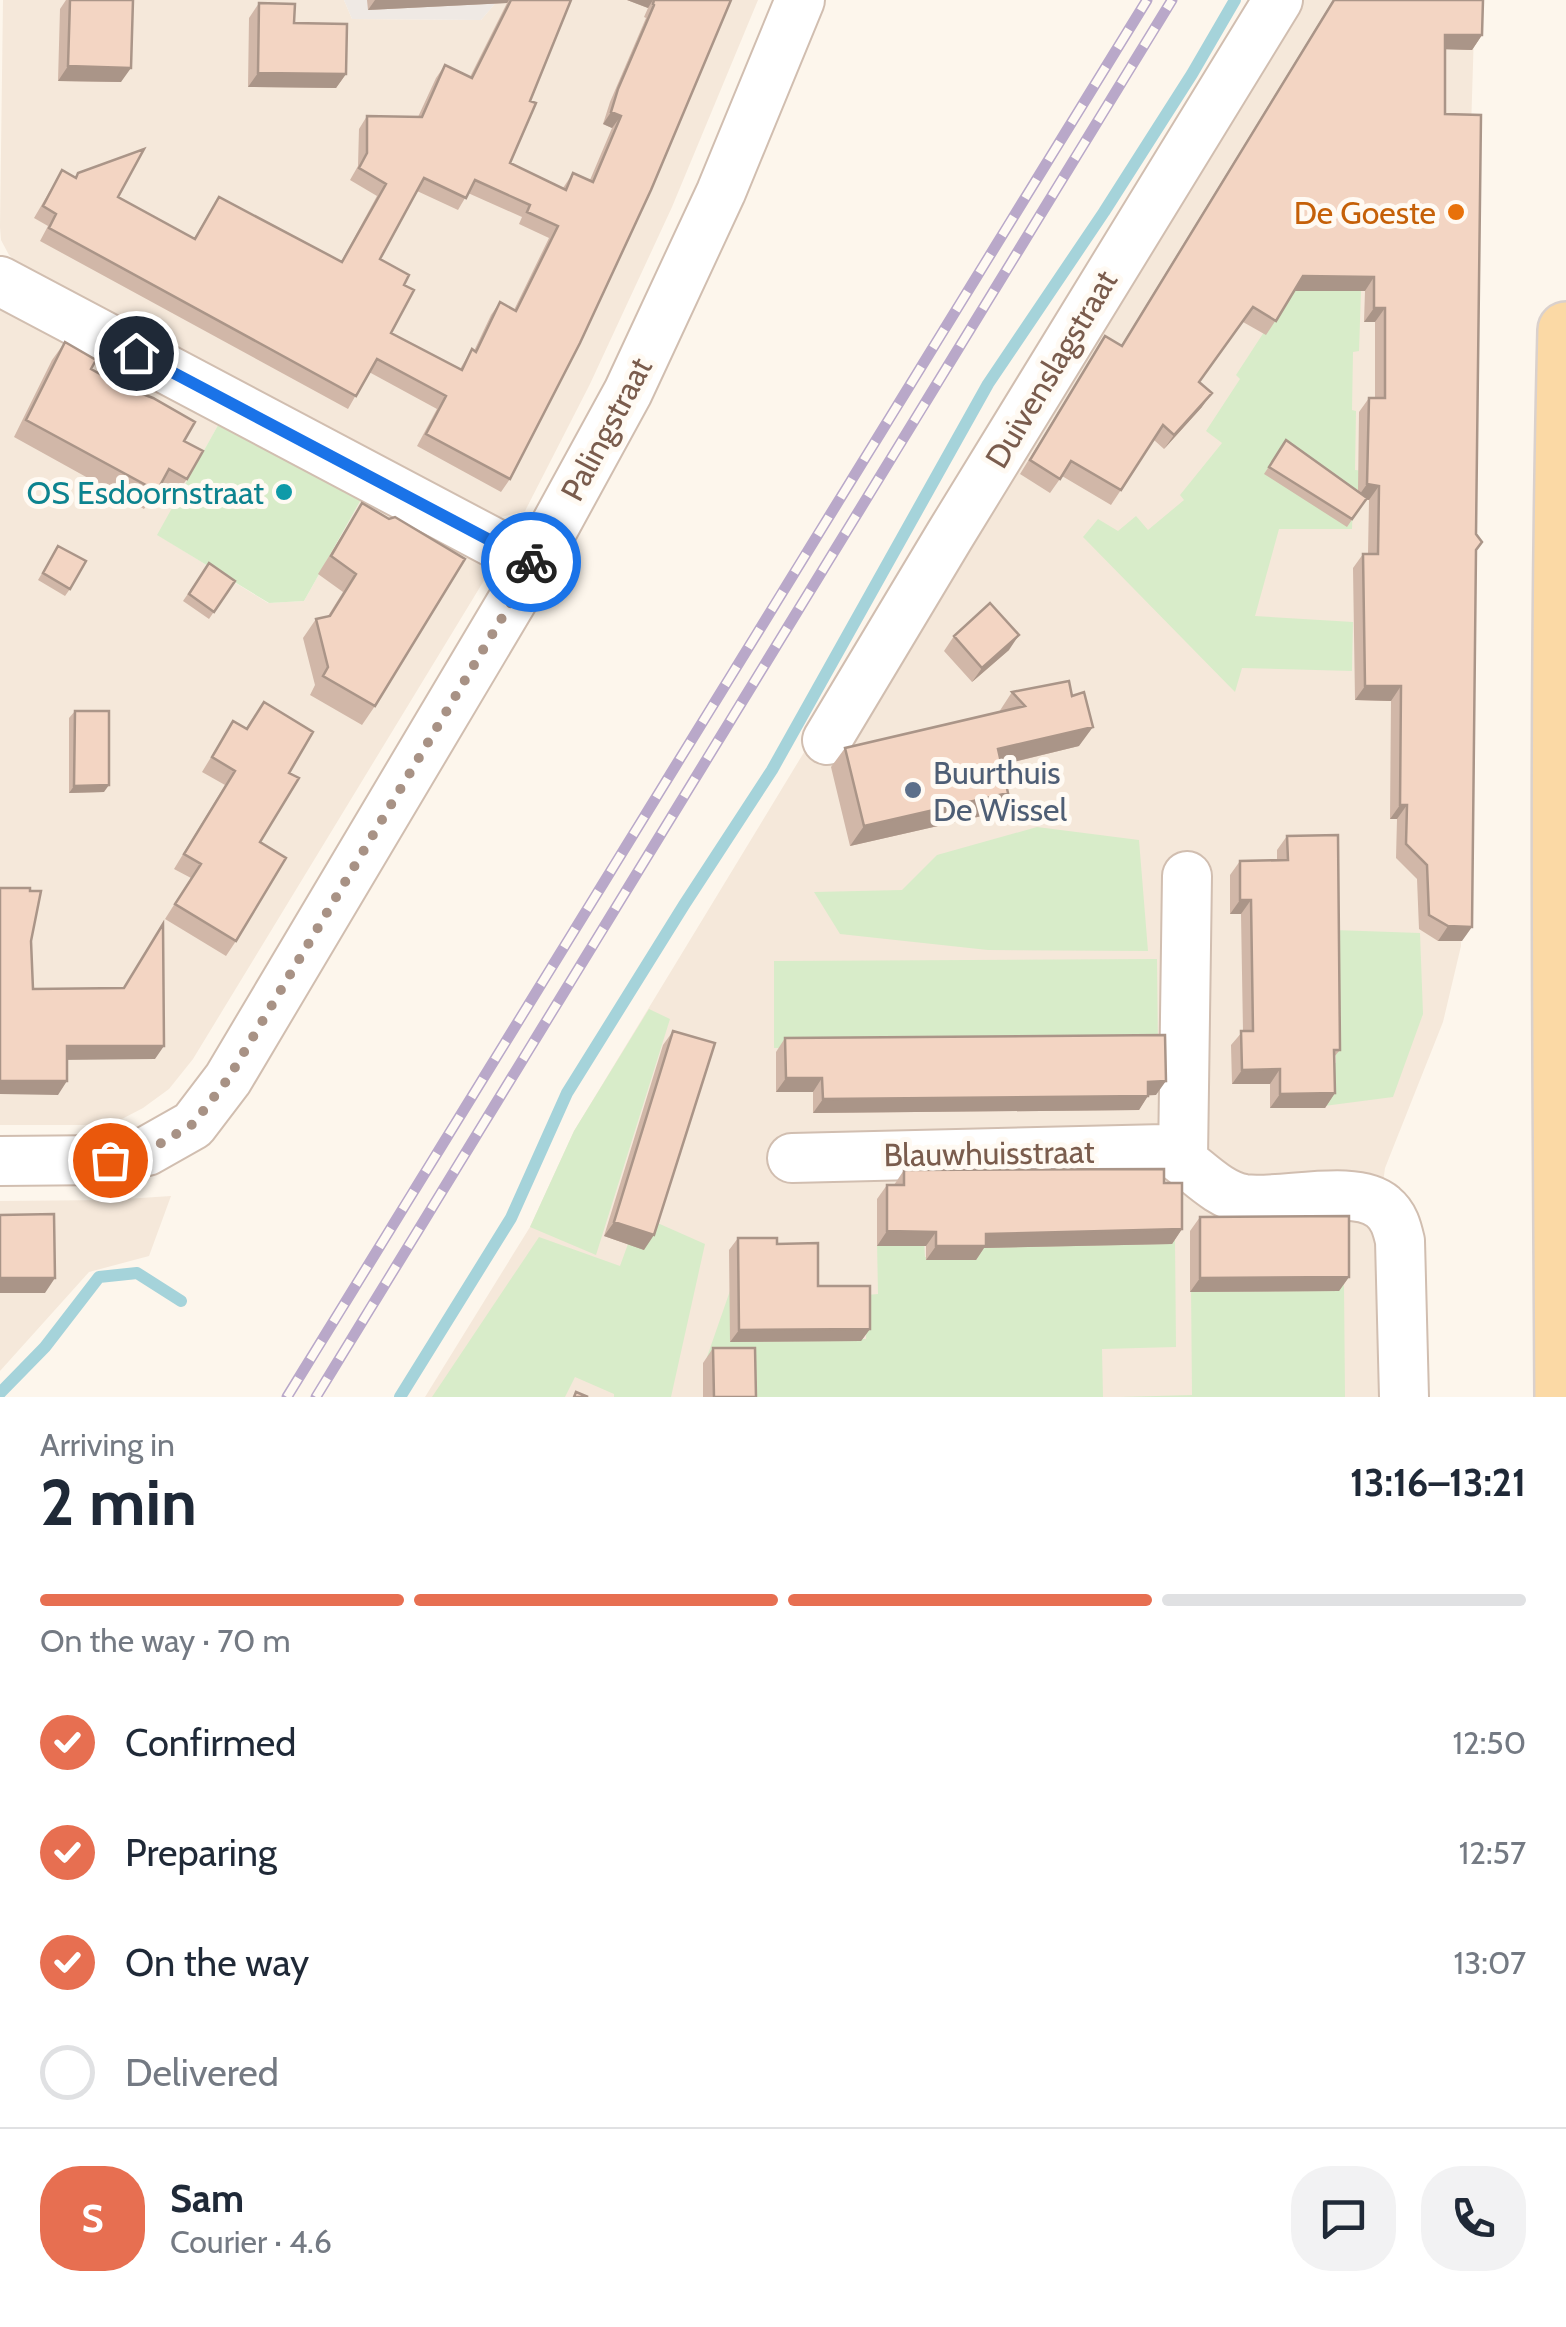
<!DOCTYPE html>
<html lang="en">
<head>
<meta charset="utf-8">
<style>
	:root { --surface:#fff; --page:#f2f2f3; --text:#1f2937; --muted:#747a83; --line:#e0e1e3; --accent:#e76f51 }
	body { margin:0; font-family:Cabin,sans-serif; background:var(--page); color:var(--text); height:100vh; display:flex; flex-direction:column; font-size:38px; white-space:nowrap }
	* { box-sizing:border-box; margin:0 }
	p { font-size:32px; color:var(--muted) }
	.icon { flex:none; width:55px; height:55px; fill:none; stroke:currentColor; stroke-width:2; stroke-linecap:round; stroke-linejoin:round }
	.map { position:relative; height:1397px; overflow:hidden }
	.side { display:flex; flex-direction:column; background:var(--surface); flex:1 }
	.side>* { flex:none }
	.pin { position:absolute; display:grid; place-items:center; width:85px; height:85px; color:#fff; margin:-42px; border:5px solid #fff; border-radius:50%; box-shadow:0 2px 10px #0007 }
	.courier { position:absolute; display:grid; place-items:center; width:100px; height:100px; margin:-50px; border:8px solid #1a73e8; border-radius:50%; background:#fff; color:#222; box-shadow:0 2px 12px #0007 }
	.head em { font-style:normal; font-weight:700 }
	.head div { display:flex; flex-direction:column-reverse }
	.head { display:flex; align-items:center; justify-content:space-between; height:170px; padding:0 40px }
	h1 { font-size:65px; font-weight:700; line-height:75px }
	.bar { display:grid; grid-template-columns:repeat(4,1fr); gap:15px 10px; align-content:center; height:120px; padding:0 40px }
	.bar i { height:12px; border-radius:8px; background:var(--line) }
	.bar .on { background:var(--accent) }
	.bar p { grid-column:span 4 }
	.line { display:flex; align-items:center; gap:25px; padding:0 40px; border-top:2px solid var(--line) }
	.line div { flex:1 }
	.round { display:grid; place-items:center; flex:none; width:105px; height:105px; border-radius:40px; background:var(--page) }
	ol { padding:0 40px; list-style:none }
	li { display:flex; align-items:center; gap:30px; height:110px }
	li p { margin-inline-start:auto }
	li .icon { padding:10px; border-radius:50%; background:var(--accent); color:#fff; stroke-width:4 }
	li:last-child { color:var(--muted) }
	li i { width:55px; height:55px; border:5px solid var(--line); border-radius:50% }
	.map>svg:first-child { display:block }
	.residential { fill:#f5e8da }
	.industrial { fill:#efe9e4 }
	.green { fill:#d8ecc9 }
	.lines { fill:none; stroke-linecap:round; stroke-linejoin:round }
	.stream { stroke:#a5d3da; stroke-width:12 }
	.minor-casing { stroke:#d1beb0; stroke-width:52 }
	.major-casing { stroke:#dad1cd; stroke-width:60 }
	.minor { stroke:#fff; stroke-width:48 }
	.major { stroke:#fbd9a5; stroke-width:55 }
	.rail-casing { stroke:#b9a8c9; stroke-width:11 }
	.rail { stroke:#fffaf3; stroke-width:8; stroke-dasharray:22; stroke-linecap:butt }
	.wall { fill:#d1b7a8; fill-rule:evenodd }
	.shaded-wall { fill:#aa9588 }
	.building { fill:#f3d5c3; stroke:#aa9588; stroke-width:2.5; fill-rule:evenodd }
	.done { stroke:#a89285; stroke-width:10; stroke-dasharray:0 18 }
	.route { stroke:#1a73e8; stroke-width:12 }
	.food-dot { fill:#e8710a; stroke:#fffaf3; stroke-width:4 }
	.culture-dot { fill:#0f9aa8; stroke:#fffaf3; stroke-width:4 }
	.service-dot { fill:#5c6f8a; stroke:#fffaf3; stroke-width:4 }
	.labels { text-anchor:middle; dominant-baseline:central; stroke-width:10; stroke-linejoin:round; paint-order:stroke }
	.food-label { font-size:32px; fill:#c56008; stroke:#fffaf3; text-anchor:end }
	.street-label { font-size:32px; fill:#7a5c4d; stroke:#fffaf3 }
	.culture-label { font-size:32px; fill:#0d838f; stroke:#fffaf3; text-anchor:end }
	.service-label { font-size:32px; fill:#4e5e75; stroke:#fffaf3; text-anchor:start }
</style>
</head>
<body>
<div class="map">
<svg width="1566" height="1397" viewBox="0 0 1566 1397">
	<rect width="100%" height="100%" fill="#fdf6ec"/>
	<path class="residential" d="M 3,0 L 344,0 L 352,19 L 481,20 L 498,0 L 758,0 L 672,207 L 590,384 L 525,511 L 489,520 L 21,267 L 9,255 L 1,240 L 0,227 Z
		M 1293,0 L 1475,0 L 1471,129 L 1461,946 L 1443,1022 L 1385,1168 L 1377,1229 L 1380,1397 L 425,1397 L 530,1227 L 574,1131 L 990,446 Z
		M 0,303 L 222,418 L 158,535 L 268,603 L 304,601 L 363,496 L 491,569 L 193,1059 L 169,1089 L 143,1108 L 120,1120 L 96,1125 L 0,1125 Z
		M 171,1196 L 149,1256 L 89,1272 L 0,1371 L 0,1201 L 110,1200 Z"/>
	<path class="industrial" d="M 344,0 L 498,0 L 481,20 L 352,19 Z"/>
	<path class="green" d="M 1282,285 L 1361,291 L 1359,351 L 1353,352 L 1352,410 L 1356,411 L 1355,470 L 1365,471 L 1364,500 L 1353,500 L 1352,529 L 1279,529 L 1255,616 L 1353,622 L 1352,671 L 1242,668 L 1235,692 L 1083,537 L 1098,519 L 1118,531 L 1136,516 L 1148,530 L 1184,500 L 1180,495 L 1222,443 L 1206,431 L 1240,379 L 1236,375 L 1290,292 Z
		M 222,418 L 363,496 L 304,601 L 269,603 L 157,535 Z
		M 1037,827 L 1139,840 L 1148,951 L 988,950 L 840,934 L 814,892 L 902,890 L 937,855 Z
		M 1334,930 L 1420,933 L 1423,1014 L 1393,1097 L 1324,1106 L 1324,1064 L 1336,1063 Z
		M 1157,959 L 1158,1046 L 774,1048 L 774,961 Z
		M 649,1009 L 670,1019 L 596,1255 L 530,1227 L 574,1131 Z
		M 653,1221 L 705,1244 L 671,1397 L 614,1397 L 614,1394 L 575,1377 L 565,1397 L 432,1397 L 539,1237 L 620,1266 L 628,1244 L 644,1249 Z
		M 924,1240 L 925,1257 L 976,1255 L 976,1245 L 1175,1240 L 1176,1347 L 1102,1349 L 1103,1397 L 750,1397 L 749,1357 L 707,1357 L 731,1288 L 769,1339 L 866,1339 L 867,1295 L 878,1294 L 877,1241 Z
		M 1344,1285 L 1345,1397 L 1120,1397 L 1192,1395 L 1191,1286 Z"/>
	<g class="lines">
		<path class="stream" d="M 0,1393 L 45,1347 L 99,1277 L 137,1273 L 181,1301
			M 400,1397 L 511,1218 L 567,1093 L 684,905 L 772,770 L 988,384 L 1104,212 L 1192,74 L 1235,0"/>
		<defs>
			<path id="minor" d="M 0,281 L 534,564
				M 827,740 L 950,535 L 1278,0
				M 792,1158 L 1165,1149 C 1192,1163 1214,1194 1244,1199 C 1280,1204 1356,1183 1383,1207 C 1394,1216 1397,1228 1400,1241 L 1404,1397
				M 1183,1158 L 1187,876
				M 0,1161 L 110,1160 L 147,1151 L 193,1125 L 228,1079 L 534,564 L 628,392 L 721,192 L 800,0"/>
			<path id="major" d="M 1563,1397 C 1561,1041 1557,685 1566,330"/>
		</defs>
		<use href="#minor" class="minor-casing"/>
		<use href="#major" class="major-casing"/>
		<use href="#minor" class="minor"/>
		<use href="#major" class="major"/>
		<defs>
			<path id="rail" d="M 287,1397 L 1147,0
				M 316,1397 L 1172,0"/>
		</defs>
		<use href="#rail" class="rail-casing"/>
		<use href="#rail" class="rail"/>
	</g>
	<path class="wall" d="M 66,0 L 133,0 L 121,82 L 58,81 L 60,9 Z
		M 367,0 L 571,0 L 530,101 L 510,163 L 563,188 L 573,173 L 590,180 L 612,128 L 603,124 L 610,102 L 646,18 L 644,17 L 648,8 L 627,0 L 731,0 L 510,479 L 501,492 L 417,446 L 437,409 L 369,372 L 348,409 L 40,241 L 48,226 L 34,218 L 62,170 L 118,197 L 194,238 L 219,197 L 341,262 L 377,196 L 350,180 L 358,166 L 359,129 L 367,116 L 418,117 L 436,78 L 445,65 L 470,77 L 507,3 L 368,10 ZM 417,191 L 458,210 L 468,193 L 522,217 L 519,224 L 549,238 L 514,310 L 500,302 L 491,315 L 474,351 L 472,349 L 460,369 L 391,333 L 404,285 L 380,259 Z
		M 1333,0 L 1483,0 L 1482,35 L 1472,50 L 1445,49 L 1445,114 L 1476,551 L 1462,941 L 1438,941 L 1419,929 L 1417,879 L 1396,858 L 1397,819 L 1390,819 L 1391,701 L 1355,700 L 1353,568 L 1363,554 L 1368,554 L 1369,500 L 1366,499 L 1347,527 L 1264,474 L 1286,440 L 1358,491 L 1359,412 L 1369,398 L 1375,398 L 1375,322 L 1364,322 L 1365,291 L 1295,291 L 1266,335 L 1243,322 L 1199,382 L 1202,407 L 1164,449 L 1154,440 L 1111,505 L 1062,476 L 1050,493 L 1020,474 L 1105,336 L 1121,346 Z
		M 259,3 L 294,23 L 346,74 L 336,88 L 248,87 L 249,18 Z
		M 65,342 L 91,369 L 184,441 L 187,479 L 175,496 L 159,488 L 144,509 L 14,437 L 52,360 Z
		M 362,503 L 375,706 L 362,725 L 310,695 L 315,685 L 303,638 L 316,619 L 328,616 L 343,592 L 318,574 Z
		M 58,546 L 70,589 L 65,596 L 38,580 Z
		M 209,563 L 235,581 L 209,619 L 183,601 Z
		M 954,636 L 1009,650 L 972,682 L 944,651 Z
		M 1012,692 L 1079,746 L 1002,765 L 995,813 L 850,846 L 831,767 L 845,748 L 999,712 Z
		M 264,702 L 289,773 L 260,842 L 236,941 L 226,956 L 165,919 L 191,878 L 174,869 L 225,785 L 202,772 L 233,721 L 246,728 Z
		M 75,711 L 104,792 L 69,793 L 69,718 Z
		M 1287,836 L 1340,1050 L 1334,1057 L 1335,1093 L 1325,1108 L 1270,1108 L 1270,1084 L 1232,1084 L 1231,1045 L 1243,1031 L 1241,914 L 1230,914 L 1230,875 L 1240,861 L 1277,861 L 1277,850 Z
		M 673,1031 L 644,1250 L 604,1236 L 663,1045 Z
		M 785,1038 L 1156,1095 L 1148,1095 L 1139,1110 L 813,1113 L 813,1092 L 776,1092 L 776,1052 Z
		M 904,1170 L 1164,1183 L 1182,1229 L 1172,1244 L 984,1248 L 976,1260 L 926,1260 L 926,1246 L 877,1246 L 877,1199 L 887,1185 L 894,1185 Z
		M 1200,1217 L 1349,1277 L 1339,1291 L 1190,1292 L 1190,1231 Z
		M 738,1238 L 777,1244 L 818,1286 L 870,1329 L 861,1341 L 730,1342 L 729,1250 Z
		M 713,1348 L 756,1397 L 703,1397 L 703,1363 Z"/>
	<path class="shaded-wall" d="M 375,0 L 509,0 L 507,3 L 368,10 Z
		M 627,0 L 653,0 L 648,8 Z
		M 1445,35 L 1482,35 L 1472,50 L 1435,49 Z
		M 68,66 L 131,68 L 121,82 L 58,81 Z
		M 258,73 L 346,74 L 336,88 L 248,87 Z
		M 611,112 L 621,116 L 612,128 L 603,124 Z
		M 1303,276 L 1374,277 L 1365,291 L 1293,291 Z
		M 1374,308 L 1385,308 L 1375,322 L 1364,322 Z
		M 1212,393 L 1202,407 L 1164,449 L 1174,435 Z
		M 1367,484 L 1379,486 L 1369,500 L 1357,498 Z
		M 1019,635 L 1009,650 L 972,682 L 982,668 Z
		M 1365,686 L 1401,686 L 1391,701 L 1355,700 Z
		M 1093,727 L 1079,746 L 984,769 L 998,749 Z
		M 109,785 L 104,792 L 69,793 L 74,786 Z
		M 1008,793 L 995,813 L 850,846 L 864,826 Z
		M 1400,805 L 1407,805 L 1397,819 L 1390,819 Z
		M 1240,900 L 1251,900 L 1241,914 L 1230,914 Z
		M 1448,926 L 1472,927 L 1462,941 L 1438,941 Z
		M 67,1046 L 164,1046 L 155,1059 L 58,1060 Z
		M 1280,1069 L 1270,1084 L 1232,1084 L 1242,1070 Z
		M 786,1078 L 822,1078 L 813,1092 L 776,1092 Z
		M 0,1081 L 67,1081 L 58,1095 L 0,1094 Z
		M 1166,1081 L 1156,1095 L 1138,1096 L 1148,1082 Z
		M 1335,1093 L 1325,1108 L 1270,1108 L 1280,1094 Z
		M 1148,1096 L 1139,1110 L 813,1113 L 823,1099 Z
		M 614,1222 L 654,1235 L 644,1250 L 604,1236 Z
		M 1182,1229 L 1172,1244 L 984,1248 L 976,1260 L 926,1260 L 936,1246 L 986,1234 Z
		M 887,1231 L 936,1232 L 926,1246 L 877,1246 Z
		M 1349,1277 L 1339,1291 L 1190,1292 L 1200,1278 Z
		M 0,1278 L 55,1278 L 45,1293 L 0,1293 Z
		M 870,1329 L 861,1341 L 730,1342 L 739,1330 Z"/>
	<path class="building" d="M 70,0 L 133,0 L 131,68 L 68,66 Z
		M 511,0 L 571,0 L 530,101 L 536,103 L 510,163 L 566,190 L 573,173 L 593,182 L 621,116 L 611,112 L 618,89 L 654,5 L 653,4 L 654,0 L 731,0 L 651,190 L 580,343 L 510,479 L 426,434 L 446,396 L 377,359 L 356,396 L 49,228 L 56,214 L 43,206 L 62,170 L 76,178 L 78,173 L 144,149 L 118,197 L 195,239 L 219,197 L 342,262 L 386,184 L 359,168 L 367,153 L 367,116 L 422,117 L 445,65 L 472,78 ZM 424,178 L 466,198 L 475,180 L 530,205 L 527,212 L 558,226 L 516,311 L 500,302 L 476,352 L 472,349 L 462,370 L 391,333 L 414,290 L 404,285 L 409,275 L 380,259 Z
		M 1334,0 L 1483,0 L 1482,35 L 1445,35 L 1445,114 L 1481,115 L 1476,534 L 1482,542 L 1476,550 L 1472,927 L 1448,926 L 1429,915 L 1427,865 L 1406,844 L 1407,805 L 1400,805 L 1401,686 L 1365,686 L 1363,554 L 1378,554 L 1379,486 L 1367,484 L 1369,398 L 1385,398 L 1385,308 L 1374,308 L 1374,277 L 1303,276 L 1276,321 L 1253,307 L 1199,382 L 1212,393 L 1174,435 L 1163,425 L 1121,490 L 1071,461 L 1060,479 L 1030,460 L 1105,336 L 1122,346 Z
		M 259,3 L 295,4 L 294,23 L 347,24 L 346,74 L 258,73 Z
		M 65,342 L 96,360 L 91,369 L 122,386 L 153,398 L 195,422 L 184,441 L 203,451 L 187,479 L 169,469 L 157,491 L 26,420 Z
		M 1286,440 L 1367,498 L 1352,519 L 1269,467 Z
		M 362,503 L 389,519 L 395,517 L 465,559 L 375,706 L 323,676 L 328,667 L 316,619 L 330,616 L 356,574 L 331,556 Z
		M 58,546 L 86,561 L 70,589 L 43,573 Z
		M 209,563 L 235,581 L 214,612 L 189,594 Z
		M 990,603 L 1019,635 L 982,668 L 954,636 Z
		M 1069,681 L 1072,696 L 1084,692 L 1093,727 L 998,749 L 1008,793 L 864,826 L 845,748 L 1025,706 L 1012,692 Z
		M 264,702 L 313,732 L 289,773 L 299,778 L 260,842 L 286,858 L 236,941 L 175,904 L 201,864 L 184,854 L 235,771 L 212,757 L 233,721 L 247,729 Z
		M 75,711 L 109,711 L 109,785 L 74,786 Z
		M 1338,835 L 1340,1050 L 1334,1050 L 1335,1093 L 1280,1094 L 1280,1069 L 1242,1070 L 1241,1031 L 1253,1031 L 1251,900 L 1240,900 L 1240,861 L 1288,860 L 1287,836 Z
		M 0,888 L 30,888 L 30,891 L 41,891 L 31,941 L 33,989 L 124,988 L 163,924 L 164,1046 L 67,1046 L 67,1081 L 0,1081 Z
		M 673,1031 L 715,1043 L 654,1235 L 614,1222 Z
		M 1165,1035 L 1166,1081 L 1148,1082 L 1148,1096 L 823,1099 L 822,1078 L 786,1078 L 785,1038 Z
		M 1164,1169 L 1164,1183 L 1182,1183 L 1182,1229 L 986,1234 L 986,1246 L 936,1246 L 936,1232 L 887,1231 L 887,1185 L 904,1185 L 904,1170 Z
		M 54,1214 L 55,1278 L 0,1278 L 0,1215 Z
		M 1349,1216 L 1349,1277 L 1200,1278 L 1200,1217 Z
		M 738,1238 L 777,1238 L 777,1244 L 818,1243 L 818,1286 L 870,1286 L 870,1329 L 739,1330 Z
		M 713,1348 L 755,1348 L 756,1397 L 714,1397 Z
		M 576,1392 L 588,1397 L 574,1397 Z"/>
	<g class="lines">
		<path class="done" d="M 110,1160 L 148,1151 L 193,1124 L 228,1079 L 534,564 L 531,562"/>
		<path class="route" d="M 136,353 L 531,562"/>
	</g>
	<circle class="food-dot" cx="1456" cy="212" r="10"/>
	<circle class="culture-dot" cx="284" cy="492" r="10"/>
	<circle class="service-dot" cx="913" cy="790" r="10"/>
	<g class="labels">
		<g class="food-label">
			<text x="1436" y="212">De Goeste</text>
		</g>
		<g class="street-label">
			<text transform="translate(1051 369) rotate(-59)">Duivenslagstraat</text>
			<text transform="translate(606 429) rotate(-62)">Palingstraat</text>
			<text transform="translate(989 1153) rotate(-1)">Blauwhuisstraat</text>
		</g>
		<g class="culture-label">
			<text x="264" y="492">OS Esdoornstraat</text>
		</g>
		<g class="service-label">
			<text x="933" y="772">Buurthuis<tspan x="933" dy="37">De Wissel</tspan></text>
		</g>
	</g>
</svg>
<div class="pin" style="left:110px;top:1160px;background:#ea580c"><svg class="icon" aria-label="bag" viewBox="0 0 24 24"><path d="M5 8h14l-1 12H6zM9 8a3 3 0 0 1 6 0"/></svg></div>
<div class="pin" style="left:136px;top:353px;background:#1f2937"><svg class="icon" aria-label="home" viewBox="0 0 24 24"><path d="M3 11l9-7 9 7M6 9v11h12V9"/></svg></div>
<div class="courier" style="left:531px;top:562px"><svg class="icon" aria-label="bike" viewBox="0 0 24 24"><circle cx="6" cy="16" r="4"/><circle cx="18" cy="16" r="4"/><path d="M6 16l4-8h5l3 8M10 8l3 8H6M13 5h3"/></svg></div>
</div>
<section class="side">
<div class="head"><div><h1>2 min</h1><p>Arriving in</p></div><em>13:16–13:21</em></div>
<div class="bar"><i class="on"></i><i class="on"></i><i class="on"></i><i></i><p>On the way · 70 m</p></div>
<ol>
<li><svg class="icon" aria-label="check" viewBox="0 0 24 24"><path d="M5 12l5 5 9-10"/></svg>Confirmed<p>12:50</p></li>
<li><svg class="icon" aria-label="check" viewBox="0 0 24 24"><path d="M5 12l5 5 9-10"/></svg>Preparing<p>12:57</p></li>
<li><svg class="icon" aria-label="check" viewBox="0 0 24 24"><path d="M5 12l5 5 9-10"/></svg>On the way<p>13:07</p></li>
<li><i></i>Delivered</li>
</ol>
<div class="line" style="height:180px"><b class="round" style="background:var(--accent);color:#fff">S</b><div><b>Sam</b><p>Courier · 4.6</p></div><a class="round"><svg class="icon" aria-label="chat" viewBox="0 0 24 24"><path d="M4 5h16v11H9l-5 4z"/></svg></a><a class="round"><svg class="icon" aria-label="phone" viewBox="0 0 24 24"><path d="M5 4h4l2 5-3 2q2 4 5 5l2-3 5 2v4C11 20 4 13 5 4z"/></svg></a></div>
</section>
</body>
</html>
